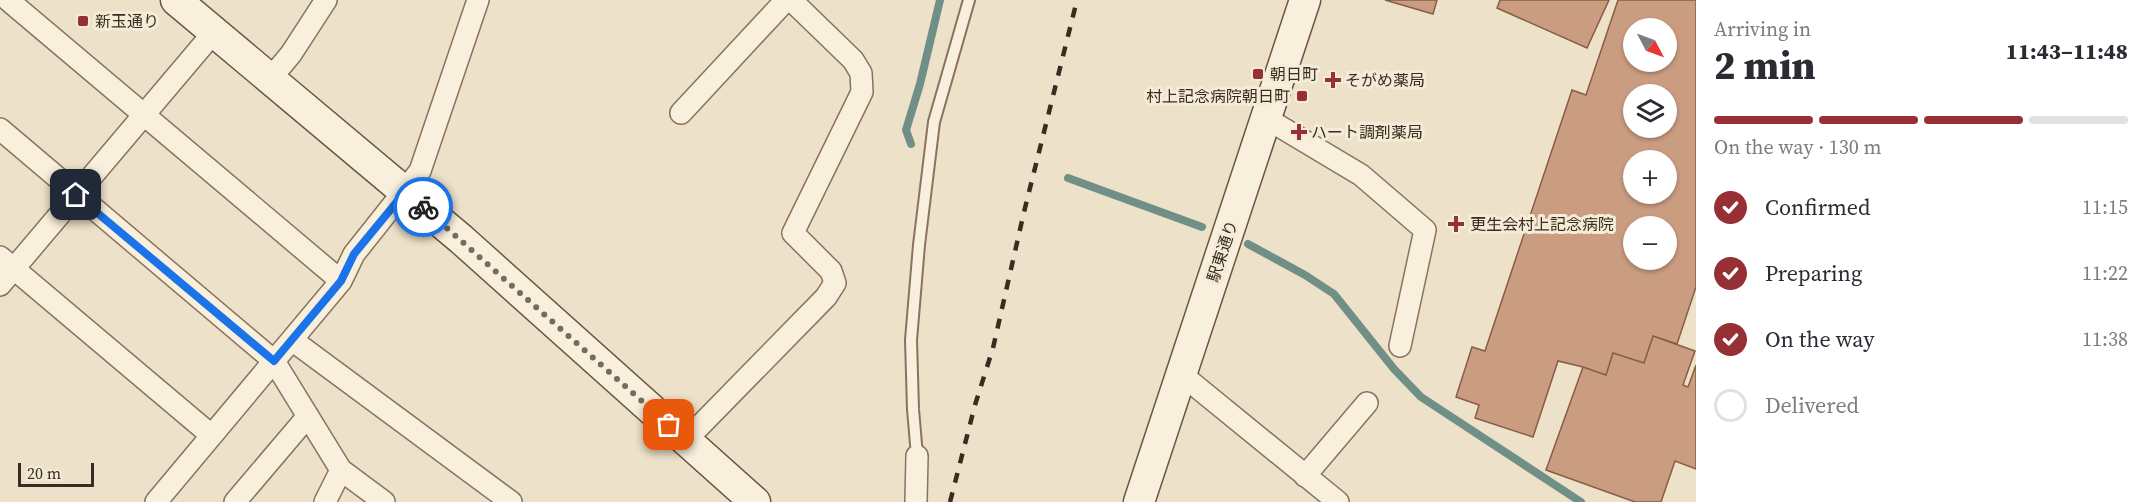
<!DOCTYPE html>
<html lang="en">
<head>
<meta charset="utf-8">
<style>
	:root { --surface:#fff; --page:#f7f7f7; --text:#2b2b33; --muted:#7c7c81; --line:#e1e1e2; --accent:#963035 }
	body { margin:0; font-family:"Source Serif 4","Noto Sans JP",serif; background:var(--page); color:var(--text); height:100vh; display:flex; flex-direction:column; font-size:22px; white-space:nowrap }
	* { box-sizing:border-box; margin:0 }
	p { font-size:20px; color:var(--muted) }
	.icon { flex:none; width:33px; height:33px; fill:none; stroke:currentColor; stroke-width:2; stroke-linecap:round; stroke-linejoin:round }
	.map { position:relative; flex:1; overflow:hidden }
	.details { display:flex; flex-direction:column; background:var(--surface); width:450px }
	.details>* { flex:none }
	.needle { width:39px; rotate:131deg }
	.buttons { position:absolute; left:1623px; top:18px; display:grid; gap:12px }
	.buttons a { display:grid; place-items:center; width:54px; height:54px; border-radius:50%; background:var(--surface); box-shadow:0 2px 4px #0004; font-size:30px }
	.scale { position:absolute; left:18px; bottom:15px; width:76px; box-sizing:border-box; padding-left:6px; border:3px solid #3a2c21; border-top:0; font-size:16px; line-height:21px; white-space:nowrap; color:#3a2c21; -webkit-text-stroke:4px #f5ecd8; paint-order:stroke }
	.pin { position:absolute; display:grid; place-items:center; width:51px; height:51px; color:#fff; margin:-26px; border-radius:12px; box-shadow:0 3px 9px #0006 }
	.courier { position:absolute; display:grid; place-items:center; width:60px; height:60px; margin:-30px; border:4px solid #1a73e8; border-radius:50%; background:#fff; color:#222; box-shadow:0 2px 8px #0007 }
	.overview em { font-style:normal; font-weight:800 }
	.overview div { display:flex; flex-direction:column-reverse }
	.overview { display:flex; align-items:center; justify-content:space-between; height:102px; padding:0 18px }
	h1 { font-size:39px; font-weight:800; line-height:45px }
	.bar { display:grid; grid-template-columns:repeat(4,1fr); gap:9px 6px; align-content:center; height:72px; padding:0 18px }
	.bar i { height:8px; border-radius:4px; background:var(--line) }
	.bar .selected { background:var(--accent) }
	.bar p { grid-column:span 4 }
	ol { padding:0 18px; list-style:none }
	li { display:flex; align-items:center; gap:18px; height:66px }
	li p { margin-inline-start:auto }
	li .icon { padding:6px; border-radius:50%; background:var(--accent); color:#fff; stroke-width:4 }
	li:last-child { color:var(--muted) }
	li i { width:33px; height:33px; border:3px solid var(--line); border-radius:50% }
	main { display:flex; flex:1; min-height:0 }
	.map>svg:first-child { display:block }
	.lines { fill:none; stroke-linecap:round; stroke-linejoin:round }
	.stream { stroke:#709087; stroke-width:8 }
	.building { fill:#ca9c80; stroke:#885d45; stroke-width:1.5; fill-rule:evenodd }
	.lane-casing { stroke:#89735e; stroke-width:14 }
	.street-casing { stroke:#89735e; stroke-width:24 }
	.secondary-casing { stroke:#6b5541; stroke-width:33 }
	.lane { stroke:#f8efdc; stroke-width:10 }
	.street { stroke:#f8efdc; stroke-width:21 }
	.secondary { stroke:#f8efdc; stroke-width:30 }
	.rail { stroke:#3a2c21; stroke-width:4.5; stroke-dasharray:10 10; stroke-linecap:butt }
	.done { stroke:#796b5c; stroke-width:6; stroke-dasharray:0 10.8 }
	.route { stroke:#1a73e8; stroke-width:8 }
	.poi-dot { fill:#963035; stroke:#f5ecd8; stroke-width:2 }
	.labels { text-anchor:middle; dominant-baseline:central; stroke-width:6; stroke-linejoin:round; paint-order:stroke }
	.poi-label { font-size:16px; fill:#3a2c21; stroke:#f5ecd8; text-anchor:start }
	.street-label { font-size:16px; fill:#3a2c21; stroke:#f5ecd8 }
</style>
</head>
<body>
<main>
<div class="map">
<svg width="1696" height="502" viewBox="0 0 1696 502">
	<rect width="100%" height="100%" fill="#ede1c9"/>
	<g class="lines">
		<path class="stream" d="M 911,144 L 906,130 L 920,84 L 940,0
			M 1068,178 L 1202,227
			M 1248,244 L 1305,275 L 1334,294 L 1394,369 L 1421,397 L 1581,502"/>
	</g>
	<path class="building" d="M 1385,0 L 1437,0 L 1433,14 Z
		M 1500,0 L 1609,0 L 1587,48 L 1497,8 Z
		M 1618,0 L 1696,0 L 1696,287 L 1677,344 L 1653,336 L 1644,363 L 1613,353 L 1606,375 L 1583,367 L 1558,361 L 1533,437 L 1475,418 L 1479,405 L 1456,397 L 1472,347 L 1485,351 L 1572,90 L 1586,95 ZM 1634,28 L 1666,28 L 1666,62 L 1634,62 ZM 1634,94 L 1666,94 L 1666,128 L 1634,128 ZM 1634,160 L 1666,160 L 1666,194 L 1634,194 ZM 1634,226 L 1666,226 L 1666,260 L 1634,260 Z
		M 1653,336 L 1695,351 L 1683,385 L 1688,387 L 1696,365 L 1696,469 L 1675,461 L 1661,502 L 1635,502 L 1546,470 L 1583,367 L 1606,375 L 1613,353 L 1644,363 Z"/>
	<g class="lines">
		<defs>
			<path id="lane" d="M 917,456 L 913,409 L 911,340 L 919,245 L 934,122 L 969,0"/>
			<path id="street" d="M 8,0 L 341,281
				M 270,79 L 291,54 L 326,0
				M 681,113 L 786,0
				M 1264,122 L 1279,126 L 1361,175 L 1425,230 L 1400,346
				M 0,129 L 274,361 L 341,470 L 384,502
				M 0,257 L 211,435
				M 0,285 L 214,32
				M 292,340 L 511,502
				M 1181,374 L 1338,502
				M 686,440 L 826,297 L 835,283 L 831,271 L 793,233 L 862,92 L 861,73 L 853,60 L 791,0
				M 1305,476 L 1367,403
				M 156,502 L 341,281 L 354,254 L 420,171 L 478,0
				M 235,502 L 308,416
				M 325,502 L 341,470
				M 916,502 L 917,456"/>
			<path id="secondary" d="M 176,0 L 461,239 L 755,502
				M 1139,502 L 1305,0"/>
		</defs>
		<use href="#lane" class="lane-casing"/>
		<use href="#street" class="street-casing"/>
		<use href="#secondary" class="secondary-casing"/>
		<use href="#lane" class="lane"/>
		<use href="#street" class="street"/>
		<use href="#secondary" class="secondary"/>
		<path class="rail" d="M 950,502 L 975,405 L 993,348 L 1024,212 L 1077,0"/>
	</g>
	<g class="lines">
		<path class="done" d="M 423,207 L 669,425"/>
		<path class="route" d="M 76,195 L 274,361 L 341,281 L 354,254 L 405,192 L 423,207"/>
	</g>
	<g class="poi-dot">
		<rect x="77" y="15" width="12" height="12" rx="3"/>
		<rect x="1252" y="68" width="12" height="12" rx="3"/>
		<path d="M1330 71h6v6h6v6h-6v6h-6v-6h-6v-6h6z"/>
		<rect x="1296" y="90" width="12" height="12" rx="3"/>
		<path d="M1296 123h6v6h6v6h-6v6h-6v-6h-6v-6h6z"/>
		<path d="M1453 215h6v6h6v6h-6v6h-6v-6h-6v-6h6z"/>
	</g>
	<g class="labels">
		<g class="poi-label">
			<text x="95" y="21">新玉通り</text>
			<text x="1270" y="74">朝日町</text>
			<text x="1345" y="80">そがめ薬局</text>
			<text x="1290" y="96" text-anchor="end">村上記念病院朝日町</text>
			<text x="1311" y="132">ハート調剤薬局</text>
			<text x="1470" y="224">更生会村上記念病院</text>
		</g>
		<g class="street-label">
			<text transform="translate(1222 251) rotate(-72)">駅東通り</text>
		</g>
	</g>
</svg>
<div class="buttons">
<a><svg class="needle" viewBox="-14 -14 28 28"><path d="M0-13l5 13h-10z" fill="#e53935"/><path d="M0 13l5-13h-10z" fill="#7c7c81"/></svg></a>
<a><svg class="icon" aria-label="layers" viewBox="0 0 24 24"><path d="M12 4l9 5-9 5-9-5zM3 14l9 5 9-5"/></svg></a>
<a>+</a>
<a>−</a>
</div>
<div class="scale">20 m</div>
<div class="pin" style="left:669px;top:425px;background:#ea580c"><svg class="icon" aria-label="bag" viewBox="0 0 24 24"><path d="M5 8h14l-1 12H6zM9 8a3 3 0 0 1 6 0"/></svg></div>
<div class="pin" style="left:76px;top:195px;background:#1f2937"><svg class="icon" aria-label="home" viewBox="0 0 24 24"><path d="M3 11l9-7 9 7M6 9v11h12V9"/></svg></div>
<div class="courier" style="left:423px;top:207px"><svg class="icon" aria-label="bike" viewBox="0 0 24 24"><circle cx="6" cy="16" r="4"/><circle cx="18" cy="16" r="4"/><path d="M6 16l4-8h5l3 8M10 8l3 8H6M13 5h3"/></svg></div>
</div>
<section class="details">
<div class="overview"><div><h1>2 min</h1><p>Arriving in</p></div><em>11:43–11:48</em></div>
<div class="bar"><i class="selected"></i><i class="selected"></i><i class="selected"></i><i></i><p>On the way · 130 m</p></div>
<ol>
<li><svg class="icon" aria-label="check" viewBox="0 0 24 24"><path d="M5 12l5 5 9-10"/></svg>Confirmed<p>11:15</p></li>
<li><svg class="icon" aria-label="check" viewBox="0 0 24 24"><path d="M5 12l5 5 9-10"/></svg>Preparing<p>11:22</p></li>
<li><svg class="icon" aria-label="check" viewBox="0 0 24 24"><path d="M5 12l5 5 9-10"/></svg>On the way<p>11:38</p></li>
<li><i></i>Delivered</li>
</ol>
</section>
</main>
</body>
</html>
